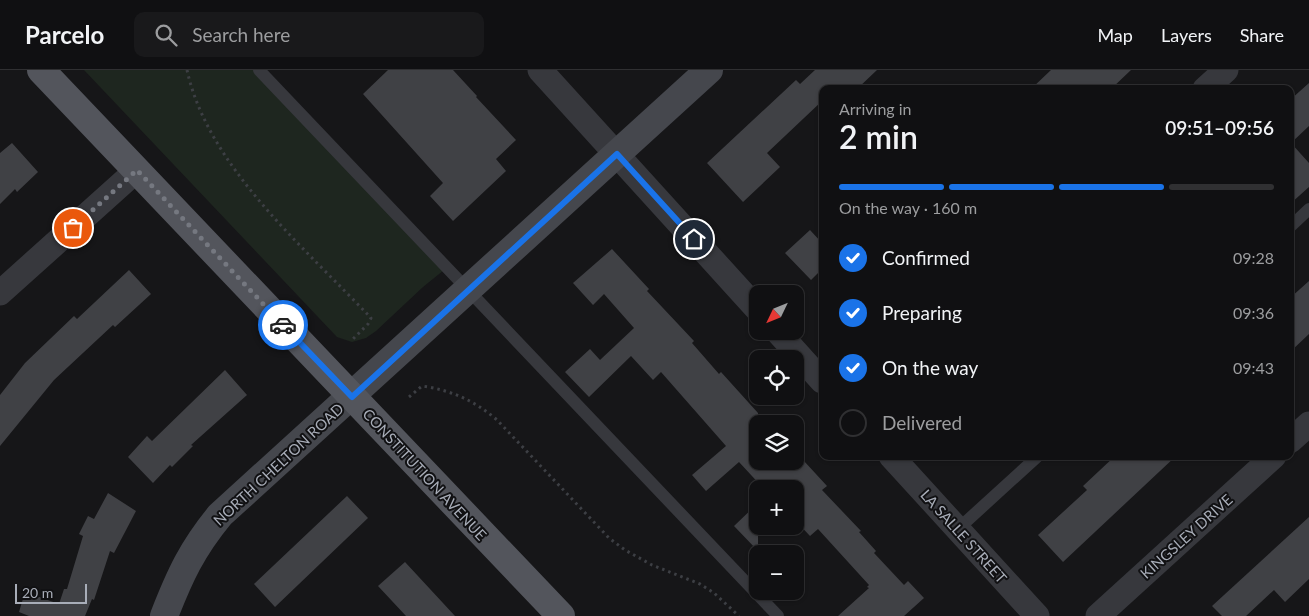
<!DOCTYPE html>
<html lang="en">
<head>
<meta charset="utf-8">
<style>
	:root { --surface:#101012; --page:#19191b; --text:#f1f3f6; --muted:#9c9d9f; --line:#303032; --accent:#1a73e8 }
	body { margin:0; font-family:Lato,sans-serif; background:var(--page); color:var(--text); height:100vh; display:flex; flex-direction:column; font-size:19px; white-space:nowrap }
	* { box-sizing:border-box; margin:0 }
	p { font-size:16px; color:var(--muted) }
	.icon { flex:none; width:28px; height:28px; fill:none; stroke:currentColor; stroke-width:2; stroke-linecap:round; stroke-linejoin:round }
	.map { position:relative; flex:1; overflow:hidden }
	.side { position:absolute; left:819px; top:15px; width:475px; height:375px; display:flex; flex-direction:column; background:var(--surface); border-radius:10px; box-shadow:0 1px 4px #0004,0 0 0 1px var(--line) }
	.side>* { flex:none }
	.needle { width:32px; rotate:227deg }
	.fabs { position:absolute; left:749px; top:215px; display:grid; gap:10px }
	.fabs a { display:grid; place-items:center; width:55px; height:55px; border-radius:10px; background:var(--surface); box-shadow:0 1px 4px #0004,0 0 0 1px var(--line); font-size:25px }
	.scale { position:absolute; left:15px; bottom:12px; width:72px; box-sizing:border-box; padding-left:5px; border:2px solid #a8adb8; border-top:0; font-size:14px; line-height:18px; white-space:nowrap; color:#a8adb8; -webkit-text-stroke:4px #111113; paint-order:stroke }
	.pin { position:absolute; display:grid; place-items:center; width:42px; height:42px; color:#fff; margin:-21px; border:2px solid #fff; border-radius:50%; box-shadow:0 1px 5px #0007 }
	.courier { position:absolute; display:grid; place-items:center; width:50px; height:50px; margin:-25px; border:4px solid #1a73e8; border-radius:50%; background:#fff; color:#222; box-shadow:0 1px 6px #0007 }
	.headline em { font-style:normal; font-weight:600 }
	.headline div { display:flex; flex-direction:column-reverse }
	.headline { display:flex; align-items:center; justify-content:space-between; height:85px; padding:0 20px }
	h1 { font-size:32px; font-weight:600; line-height:38px }
	.bar { display:grid; grid-template-columns:repeat(4,1fr); gap:8px 5px; align-content:center; height:60px; padding:0 20px }
	.bar i { height:6px; border-radius:4px; background:var(--line) }
	.bar .selected { background:var(--accent) }
	.bar p { grid-column:span 4 }
	ol { padding:0 20px; list-style:none }
	li { display:flex; align-items:center; gap:15px; height:55px }
	li p { margin-inline-start:auto }
	li .icon { padding:5px; border-radius:50%; background:var(--accent); color:#fff; stroke-width:4 }
	li:last-child { color:var(--muted) }
	li i { width:28px; height:28px; border:2px solid var(--line); border-radius:50% }
	header { display:flex; align-items:center; gap:30px; box-sizing:border-box; height:70px; padding:0 25px; background:var(--surface); border-bottom:1px solid var(--line) }
	header strong { font-size:24px }
	nav { display:flex; gap:28px; margin-inline-start:auto; font-size:18px }
	.search { width:350px; height:45px; background:var(--page); display:flex; align-items:center; gap:12px; box-sizing:border-box; padding:0 18px; border-radius:10px; color:var(--muted); font-size:19px }
	.map>svg:first-child { display:block }
	.green { fill:#1e261f }
	.building { fill:#404145 }
	.lines { fill:none; stroke-linecap:round; stroke-linejoin:round }
	.path { stroke:#3d3f44; stroke-width:3; stroke-dasharray:2.5 4; stroke-linecap:butt }
	.service { stroke:#37383d; stroke-width:12 }
	.minor { stroke:#37383d; stroke-width:25 }
	.secondary { stroke:#45474d; stroke-width:28 }
	.primary { stroke:#53555c; stroke-width:28 }
	.done { stroke:#757880; stroke-width:5; stroke-dasharray:0 9 }
	.route { stroke:#1a73e8; stroke-width:6 }
	.labels { text-anchor:middle; dominant-baseline:central; stroke-width:4; stroke-linejoin:round; paint-order:stroke }
	.street-label { font-size:15px; fill:#a8adb8; stroke:#111113 }
</style>
</head>
<body>
<header>
<strong>Parcelo</strong>
<div class="search"><svg class="icon" aria-label="search" viewBox="0 0 24 24"><circle cx="10" cy="10" r="6"/><path d="M15 15l6 6"/></svg>Search here</div>
<nav><a>Map</a><a>Layers</a><a>Share</a></nav>
</header>
<div class="map">
<svg width="1309" height="546" viewBox="0 0 1309 546">
	<rect width="100%" height="100%" fill="#161618"/>
	<path class="green" d="M 84,0 L 253,0 L 444,200 L 423,217 L 376,261 L 366,268 L 352,272 L 337,267 Z"/>
	<path class="building" d="M 388,0 L 453,0 L 477,26 L 476,27 L 516,70 L 496,89 L 506,101 L 453,151 L 430,126 L 443,113 L 363,24 Z
		M 815,0 L 877,0 L 857,19 L 822,19 L 822,31 L 767,83 L 780,97 L 743,132 L 707,93 L 796,10 L 800,14 Z
		M 1051,0 L 1131,0 L 1111,19 L 1031,19 Z
		M 1309,13 L 1309,56 L 1291,73 L 1309,93 L 1309,117 L 1290,134 L 1290,30 Z
		M 12,73 L 38,102 L 17,122 L 15,119 L 0,134 L 0,83 Z
		M 810,160 L 822,173 L 822,199 L 811,210 L 785,183 Z
		M 612,179 L 649,219 L 647,221 L 694,271 L 692,273 L 719,304 L 721,302 L 758,343 L 758,391 L 804,391 L 827,416 L 822,420 L 861,461 L 859,462 L 876,481 L 874,483 L 904,515 L 908,511 L 924,528 L 904,546 L 838,546 L 869,518 L 867,517 L 869,515 L 818,459 L 810,466 L 795,450 L 795,419 L 764,419 L 739,392 L 706,421 L 692,405 L 726,376 L 661,302 L 653,310 L 631,286 L 589,327 L 565,302 L 590,279 L 600,290 L 634,258 L 604,224 L 593,235 L 573,213 Z
		M 129,200 L 151,224 L 115,257 L 113,255 L 54,310 L 0,376 L 0,325 L 25,293 L 74,246 L 77,249 Z
		M 1309,211 L 1309,264 L 1290,282 L 1290,228 Z
		M 225,300 L 247,325 L 191,375 L 193,376 L 172,397 L 170,395 L 153,413 L 128,387 L 147,366 L 152,371 Z
		M 1115,386 L 1176,386 L 1063,492 L 1038,465 L 1087,420 L 1083,416 Z
		M 108,423 L 136,441 L 114,483 L 110,481 L 94,530 L 92,529 L 85,546 L 29,546 L 19,542 L 25,522 L 59,534 L 64,519 L 67,519 L 83,466 L 79,464 L 88,446 L 94,449 Z
		M 347,426 L 368,448 L 275,537 L 254,514 Z
		M 758,433 L 758,481 L 734,456 Z
		M 1309,447 L 1309,509 L 1285,532 L 1274,520 L 1246,546 L 1222,546 L 1212,536 Z
		M 405,492 L 455,546 L 406,546 L 378,516 Z"/>
	<g class="lines">
		<path class="path" d="M 187,0 C 208,97 305,178 371,248 L 368,254 L 353,269
			M 409,327 L 422,316 C 451,320 475,331 497,350 L 609,468 L 625,480 L 652,495 L 700,514 L 714,523 L 739,546"/>
		<path class="service" d="M 259,0 L 778,546
			M 1290,157 L 1309,139
			M 958,459 L 1038,386"/>
		<path class="minor" d="M 540,0 L 758,240
			M 1205,19 L 1226,0
			M 0,223 L 137,100
			M 777,261 L 822,311
			M 1290,371 L 1309,354
			M 891,386 L 1037,546
			M 1098,546 L 1274,386"/>
		<path class="secondary" d="M 164,546 C 180,505 192,479 220,445 L 709,0"/>
		<path class="primary" d="M 41,0 L 561,546"/>
	</g>
	<g class="lines">
		<path class="done" d="M 73,158 L 137,100 L 283,255"/>
		<path class="route" d="M 283,255 L 352,327 L 617,84 L 694,169"/>
	</g>
	<g class="labels">
		<g class="street-label">
			<text transform="translate(278 394) rotate(-43)">NORTH CHELTON ROAD</text>
			<text transform="translate(425 404) rotate(47)">CONSTITUTION AVENUE</text>
			<text transform="translate(964 466) rotate(48)">LA SALLE STREET</text>
			<text transform="translate(1186 466) rotate(-42)">KINGSLEY DRIVE</text>
		</g>
	</g>
</svg>
<div class="fabs">
<a><svg class="needle" viewBox="-14 -14 28 28"><path d="M0-13l5 13h-10z" fill="#e53935"/><path d="M0 13l5-13h-10z" fill="#9c9d9f"/></svg></a>
<a><svg class="icon" aria-label="locate" viewBox="0 0 24 24"><circle cx="12" cy="12" r="6"/><path d="M12 2v4M12 18v4M2 12h4M18 12h4"/></svg></a>
<a><svg class="icon" aria-label="layers" viewBox="0 0 24 24"><path d="M12 4l9 5-9 5-9-5zM3 14l9 5 9-5"/></svg></a>
<a>+</a>
<a>−</a>
</div>
<div class="scale">20 m</div>
<div class="pin" style="left:73px;top:158px;background:#ea580c"><svg class="icon" aria-label="bag" viewBox="0 0 24 24"><path d="M5 8h14l-1 12H6zM9 8a3 3 0 0 1 6 0"/></svg></div>
<div class="pin" style="left:694px;top:169px;background:#1f2937"><svg class="icon" aria-label="home" viewBox="0 0 24 24"><path d="M3 11l9-7 9 7M6 9v11h12V9"/></svg></div>
<div class="courier" style="left:283px;top:255px"><svg class="icon" aria-label="car" viewBox="0 0 24 24"><path d="M5 17H2v-5l4-1 3-4h7l3 4 3 1v5h-3M9 17h6M6 11h13"/><circle cx="7" cy="17" r="2"/><circle cx="17" cy="17" r="2"/></svg></div>
<section class="side">
<div class="headline"><div><h1>2 min</h1><p>Arriving in</p></div><em>09:51–09:56</em></div>
<div class="bar"><i class="selected"></i><i class="selected"></i><i class="selected"></i><i></i><p>On the way · 160 m</p></div>
<ol>
<li><svg class="icon" aria-label="check" viewBox="0 0 24 24"><path d="M5 12l5 5 9-10"/></svg>Confirmed<p>09:28</p></li>
<li><svg class="icon" aria-label="check" viewBox="0 0 24 24"><path d="M5 12l5 5 9-10"/></svg>Preparing<p>09:36</p></li>
<li><svg class="icon" aria-label="check" viewBox="0 0 24 24"><path d="M5 12l5 5 9-10"/></svg>On the way<p>09:43</p></li>
<li><i></i>Delivered</li>
</ol>
</section>
</div>
</body>
</html>
